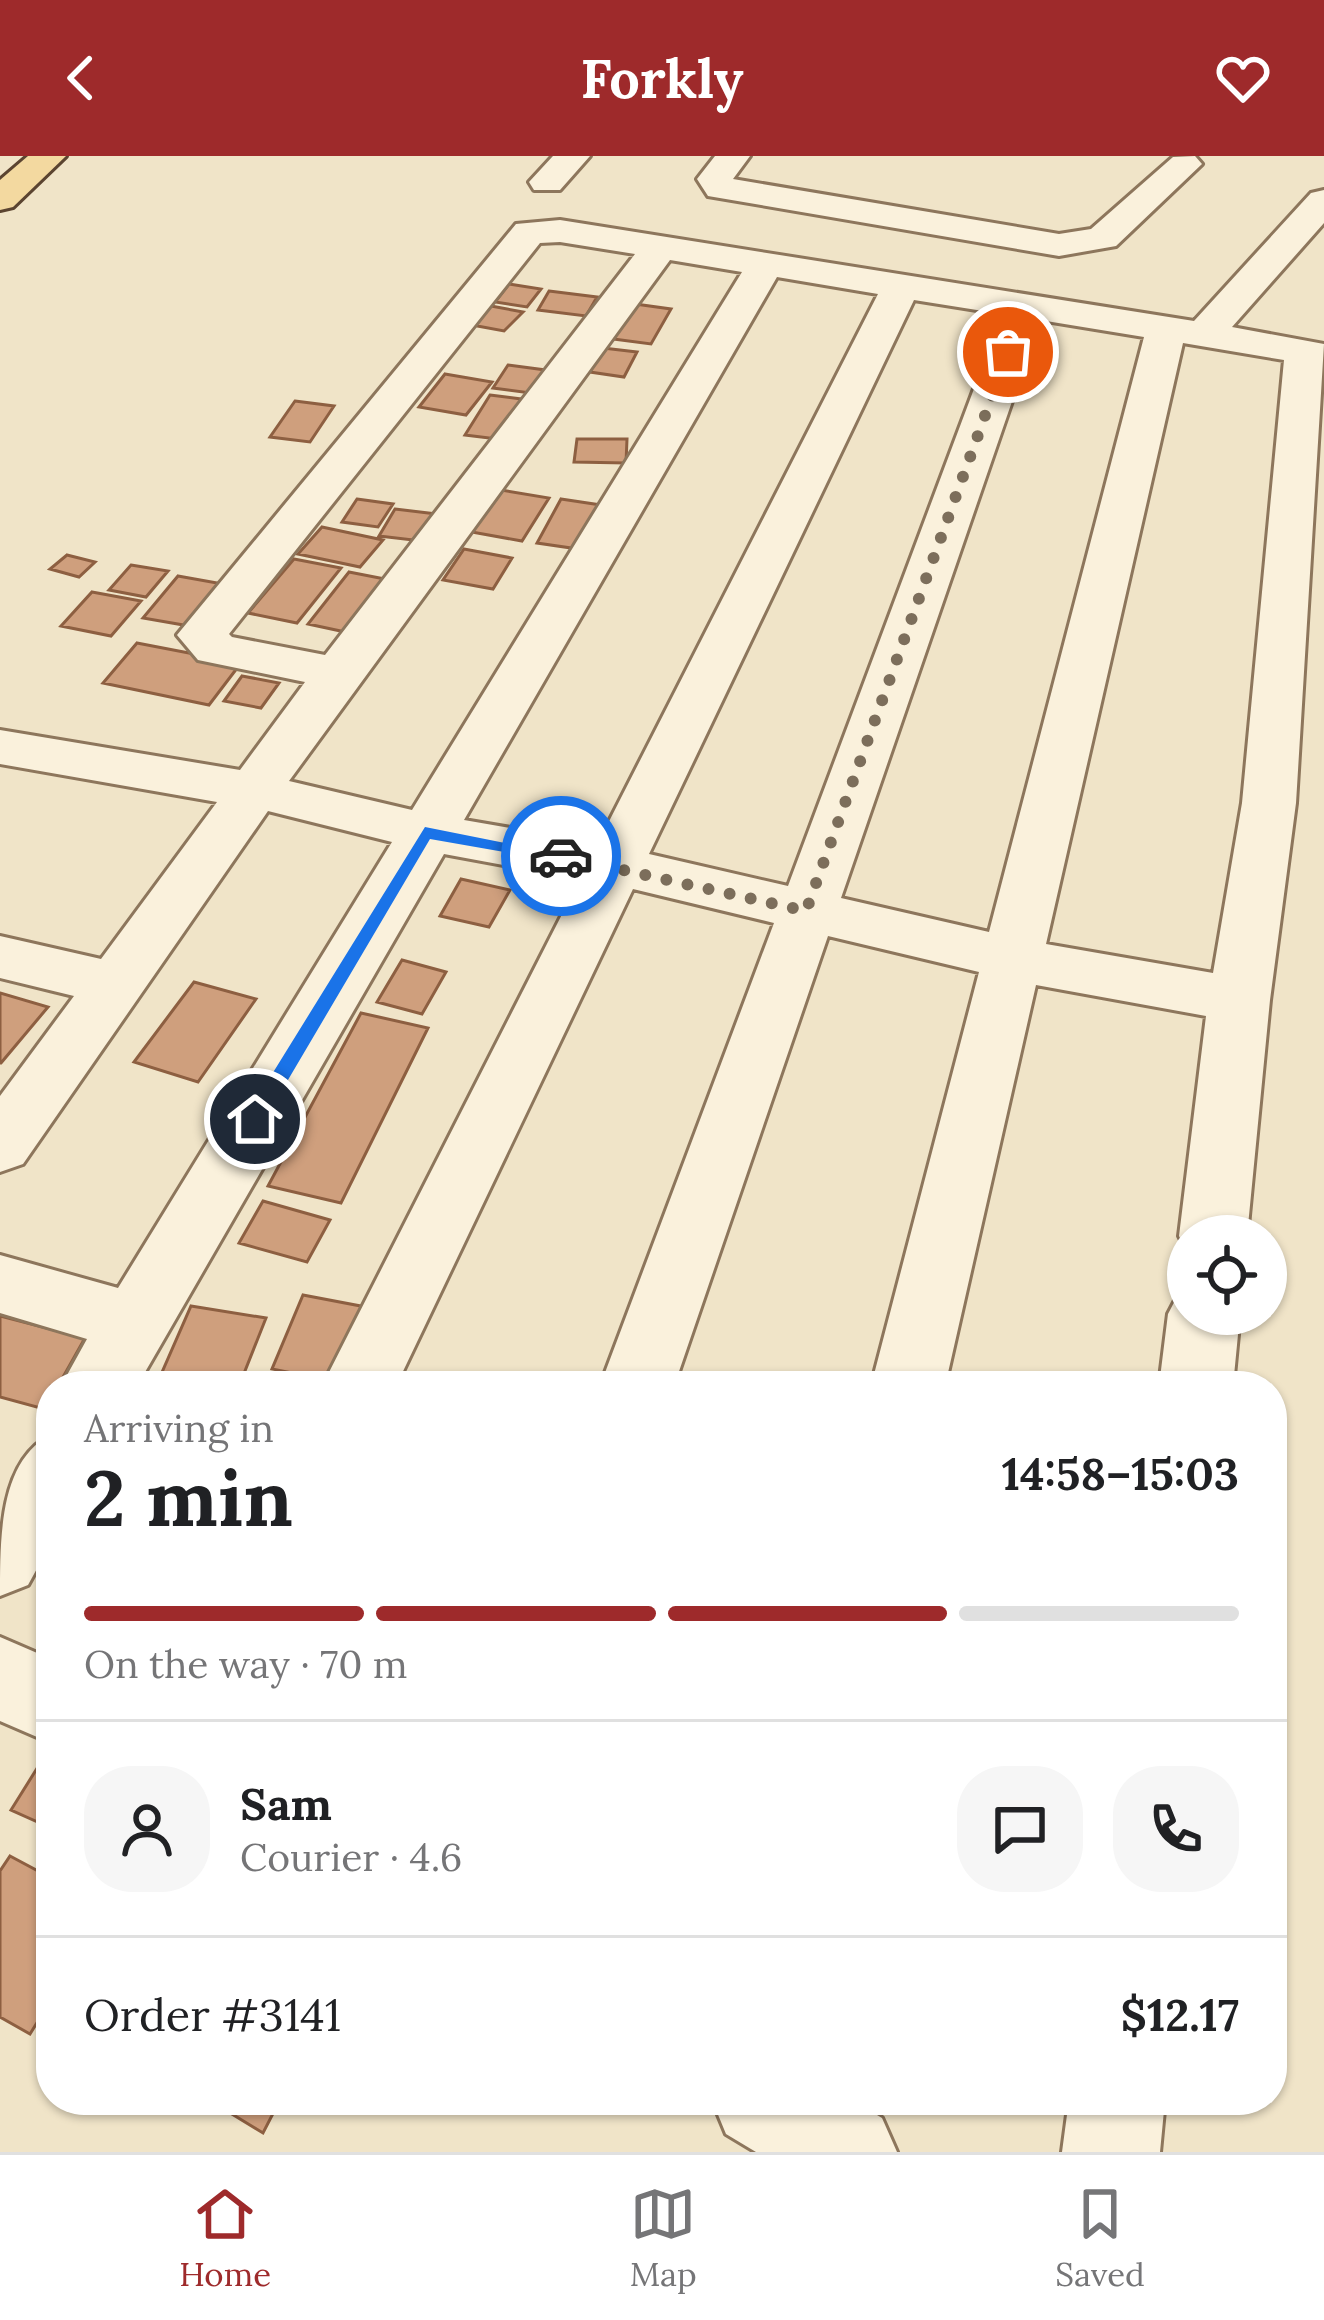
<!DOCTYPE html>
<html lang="en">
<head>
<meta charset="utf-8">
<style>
	:root { --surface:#fff; --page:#f6f6f6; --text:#202124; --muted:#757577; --line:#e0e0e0; --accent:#9e2a2b }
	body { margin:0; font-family:Lora,serif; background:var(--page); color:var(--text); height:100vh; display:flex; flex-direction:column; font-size:45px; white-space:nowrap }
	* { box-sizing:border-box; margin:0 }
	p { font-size:39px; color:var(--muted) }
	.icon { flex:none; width:66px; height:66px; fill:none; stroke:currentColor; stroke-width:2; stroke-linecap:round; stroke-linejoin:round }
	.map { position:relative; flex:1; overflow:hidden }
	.drawer { position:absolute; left:36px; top:1215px; width:1251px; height:744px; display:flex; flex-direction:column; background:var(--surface); border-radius:48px; box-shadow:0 3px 9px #0004 }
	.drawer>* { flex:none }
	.controls { position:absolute; left:1167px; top:1059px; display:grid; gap:24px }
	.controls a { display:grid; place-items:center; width:120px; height:120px; border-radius:50%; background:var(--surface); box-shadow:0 3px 9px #0004; font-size:60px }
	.pin { position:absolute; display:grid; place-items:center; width:102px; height:102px; color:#fff; margin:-51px; border:6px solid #fff; border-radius:50%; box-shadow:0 3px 12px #0007 }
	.courier { position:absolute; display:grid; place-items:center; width:120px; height:120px; margin:-60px; border:9px solid #1a73e8; border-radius:50%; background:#fff; color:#222; box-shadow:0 3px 15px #0007 }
	.head em { font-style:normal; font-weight:700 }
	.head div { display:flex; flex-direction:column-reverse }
	.head { display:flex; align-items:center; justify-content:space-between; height:204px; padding:0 48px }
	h1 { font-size:78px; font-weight:700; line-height:90px }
	.bar { display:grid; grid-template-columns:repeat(4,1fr); gap:18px 12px; align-content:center; height:144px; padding:0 48px }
	.bar i { height:15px; border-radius:9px; background:var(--line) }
	.bar .on { background:var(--accent) }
	.bar p { grid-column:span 4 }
	.line { display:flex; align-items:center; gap:30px; padding:0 48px; border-top:3px solid var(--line) }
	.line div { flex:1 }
	.round { display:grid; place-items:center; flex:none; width:126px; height:126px; border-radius:48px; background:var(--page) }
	header { display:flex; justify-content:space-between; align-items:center; height:156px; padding:0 48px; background:var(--accent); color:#fff; font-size:54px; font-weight:700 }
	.tabs { display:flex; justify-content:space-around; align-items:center; height:168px; border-top:3px solid var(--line); background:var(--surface); font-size:33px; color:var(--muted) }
	.tabs a { display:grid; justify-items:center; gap:6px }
	.tabs .on { color:var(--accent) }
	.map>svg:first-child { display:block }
	.building { fill:#cf9f7d; stroke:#8d5f41; stroke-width:3 }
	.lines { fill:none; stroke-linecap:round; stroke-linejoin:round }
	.street-casing { stroke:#8d765c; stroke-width:6 }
	.primary-casing { stroke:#5b4430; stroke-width:6 }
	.street { fill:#faf1dc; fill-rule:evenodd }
	.primary { fill:#f3d9a0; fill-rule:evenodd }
	.route { fill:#1a73e8 }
	.done { stroke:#7c6e5b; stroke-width:12; stroke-dasharray:0 21.6 }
</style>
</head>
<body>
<header><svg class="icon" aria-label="back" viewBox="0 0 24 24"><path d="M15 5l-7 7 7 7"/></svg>Forkly<svg class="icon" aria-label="heart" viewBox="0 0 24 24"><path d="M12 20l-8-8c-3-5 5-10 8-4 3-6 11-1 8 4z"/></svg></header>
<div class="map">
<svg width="1324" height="1996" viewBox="0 0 1324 1996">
	<rect width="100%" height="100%" fill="#f0e4c8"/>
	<path class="building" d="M 509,128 L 541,133 L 527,151 L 495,146 Z
		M 549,135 L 597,141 L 586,160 L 538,154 Z
		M 628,147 L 671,153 L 651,188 L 606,182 Z
		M 491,150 L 523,156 L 504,175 L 472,169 Z
		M 603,192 L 637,196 L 624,221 L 590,216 Z
		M 508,209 L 553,215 L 538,238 L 493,232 Z
		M 445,218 L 492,226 L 466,259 L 419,251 Z
		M 490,239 L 529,244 L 505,284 L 465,279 Z
		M 295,245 L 334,250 L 310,286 L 270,281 Z
		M 577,283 L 627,283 L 626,307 L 574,306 Z
		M 495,333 L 549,342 L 522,385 L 466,375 Z
		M 357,343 L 393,348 L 378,371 L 342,366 Z
		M 561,343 L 614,351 L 592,395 L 537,387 Z
		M 395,353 L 445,359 L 430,386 L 379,380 Z
		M 322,371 L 383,384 L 360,411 L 298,398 Z
		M 464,393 L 512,402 L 493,433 L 443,424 Z
		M 67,399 L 95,406 L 79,421 L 50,413 Z
		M 294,403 L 341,412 L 297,467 L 248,457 Z
		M 131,409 L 168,415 L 146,441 L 109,434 Z
		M 349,416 L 390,424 L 350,477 L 308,468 Z
		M 178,420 L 234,430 L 201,472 L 143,462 Z
		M 92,436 L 141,445 L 111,480 L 61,470 Z
		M 137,487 L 241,507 L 209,549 L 103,527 Z
		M 242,520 L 279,527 L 261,552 L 224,545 Z
		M 461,723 L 510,734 L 489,771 L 440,760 Z
		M 402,804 L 446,816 L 422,858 L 377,846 Z
		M 194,826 L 256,843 L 198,926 L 134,906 Z
		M 0,837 L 48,851 L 1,907 L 0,907 Z
		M 361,857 L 428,872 L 341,1047 L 268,1030 Z
		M 263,1045 L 330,1064 L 307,1106 L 239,1087 Z
		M 303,1139 L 371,1152 L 342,1227 L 272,1213 Z
		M 191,1150 L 266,1162 L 239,1230 L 156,1230 Z
		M 0,1160 L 85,1182 L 58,1230 L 51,1230 L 44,1253 L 0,1241 Z
		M 51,1590 L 51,1672 L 11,1654 Z
		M 10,1700 L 51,1722 L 51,1844 L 30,1878 L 0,1861 L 0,1715 Z
		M 209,1944 L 280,1944 L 263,1977 Z"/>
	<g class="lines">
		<defs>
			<path id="street" d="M 553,0 L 590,0 L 560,34 L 534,34 L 529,26 Z
				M 715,0 L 750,0 L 733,23 L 1059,78 L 1091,73 L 1173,1 L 1195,0 L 1202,8 L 1116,90 L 1059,100 L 708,40 L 697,23 Z
				M 1324,34 L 1324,67 L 1232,171 L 1324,188 L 1296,647 L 1270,844 L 1247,1080 L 1188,1080 L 1188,1098 L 1179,1080 L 1206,860 L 1036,829 L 945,1230 L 871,1230 L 979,816 L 828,780 L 674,1230 L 600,1230 L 774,767 L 633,733 L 396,1230 L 322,1230 L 580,723 L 444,698 L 137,1230 L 61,1230 L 87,1183 L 0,1157 L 0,1099 L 118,1132 L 392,686 L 268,655 L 23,1008 L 0,1016 L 0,940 L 74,840 L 0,822 L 0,780 L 101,803 L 217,646 L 0,608 L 0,574 L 240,614 L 305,526 L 198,504 L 177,479 L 516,68 L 560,64 L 1194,165 L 1311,37 ZM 560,86 L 635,98 L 325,499 L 232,481 L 229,478 L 540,87 ZM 670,104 L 742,116 L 412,654 L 289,625 ZM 777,121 L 878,138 L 598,687 L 464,664 ZM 914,144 L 1002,158 L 788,730 L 649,698 ZM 1040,164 L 1144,181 L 989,776 L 841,742 ZM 1183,187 L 1284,204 L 1242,647 L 1213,817 L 1046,788 Z
				M 1188,1134 L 1188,1158 L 1240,1158 L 1233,1230 L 1159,1230 L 1168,1158 L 1179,1137 Z
				M 51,1279 L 51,1387 L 28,1429 L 0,1440 C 0,1379 0,1304 51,1279 Z
				M 0,1481 L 51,1503 L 51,1587 L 0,1565 Z
				M 712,1944 L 852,1944 L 882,1962 L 897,1996 L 756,1996 L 726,1978 Z
				M 1069,1944 L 1165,1944 L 1160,1996 L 1062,1996 Z"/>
			<path id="primary" d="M 28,0 L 66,0 L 13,51 L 0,54 L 0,24 Z"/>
		</defs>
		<use href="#street" class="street-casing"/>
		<use href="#primary" class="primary-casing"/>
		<use href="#street" class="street"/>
		<use href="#primary" class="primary"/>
	</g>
	<path class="route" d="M 425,671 L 569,700 L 561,706 L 430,683 L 262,968 L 248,968 L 248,957 Z"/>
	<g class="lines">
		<path class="done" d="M 561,700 L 806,755 L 1008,196"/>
	</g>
</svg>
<div class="controls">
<a><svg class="icon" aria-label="locate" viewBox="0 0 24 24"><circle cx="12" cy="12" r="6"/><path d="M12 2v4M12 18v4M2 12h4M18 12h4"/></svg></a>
</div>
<div class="pin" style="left:1008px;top:196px;background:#ea580c"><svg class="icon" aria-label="bag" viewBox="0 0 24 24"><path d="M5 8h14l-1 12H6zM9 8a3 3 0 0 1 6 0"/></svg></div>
<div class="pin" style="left:255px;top:963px;background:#1f2937"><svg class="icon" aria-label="home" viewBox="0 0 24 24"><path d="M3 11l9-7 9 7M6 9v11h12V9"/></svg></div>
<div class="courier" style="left:561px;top:700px"><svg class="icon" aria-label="car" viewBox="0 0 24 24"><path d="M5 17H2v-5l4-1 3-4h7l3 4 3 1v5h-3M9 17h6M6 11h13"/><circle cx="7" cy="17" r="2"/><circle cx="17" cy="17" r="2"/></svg></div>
<section class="drawer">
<div class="head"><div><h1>2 min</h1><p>Arriving in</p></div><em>14:58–15:03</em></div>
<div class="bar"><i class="on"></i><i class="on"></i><i class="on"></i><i></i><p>On the way · 70 m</p></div>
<div class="line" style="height:216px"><a class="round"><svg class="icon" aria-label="person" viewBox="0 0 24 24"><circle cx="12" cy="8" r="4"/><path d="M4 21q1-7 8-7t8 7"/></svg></a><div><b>Sam</b><p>Courier · 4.6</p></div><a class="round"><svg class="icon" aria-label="chat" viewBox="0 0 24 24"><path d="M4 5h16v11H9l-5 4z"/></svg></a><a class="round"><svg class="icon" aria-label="phone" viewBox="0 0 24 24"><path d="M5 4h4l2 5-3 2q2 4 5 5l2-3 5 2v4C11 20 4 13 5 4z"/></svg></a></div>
<div class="line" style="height:156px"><div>Order #3141</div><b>$12.17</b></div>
</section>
</div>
<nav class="tabs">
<a class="on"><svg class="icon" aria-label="home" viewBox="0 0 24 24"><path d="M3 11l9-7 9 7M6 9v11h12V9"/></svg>Home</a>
<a><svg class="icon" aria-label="map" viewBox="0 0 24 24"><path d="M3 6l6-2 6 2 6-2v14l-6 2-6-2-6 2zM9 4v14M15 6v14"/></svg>Map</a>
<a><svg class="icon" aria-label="saved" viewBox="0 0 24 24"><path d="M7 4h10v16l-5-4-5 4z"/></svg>Saved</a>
</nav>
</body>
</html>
